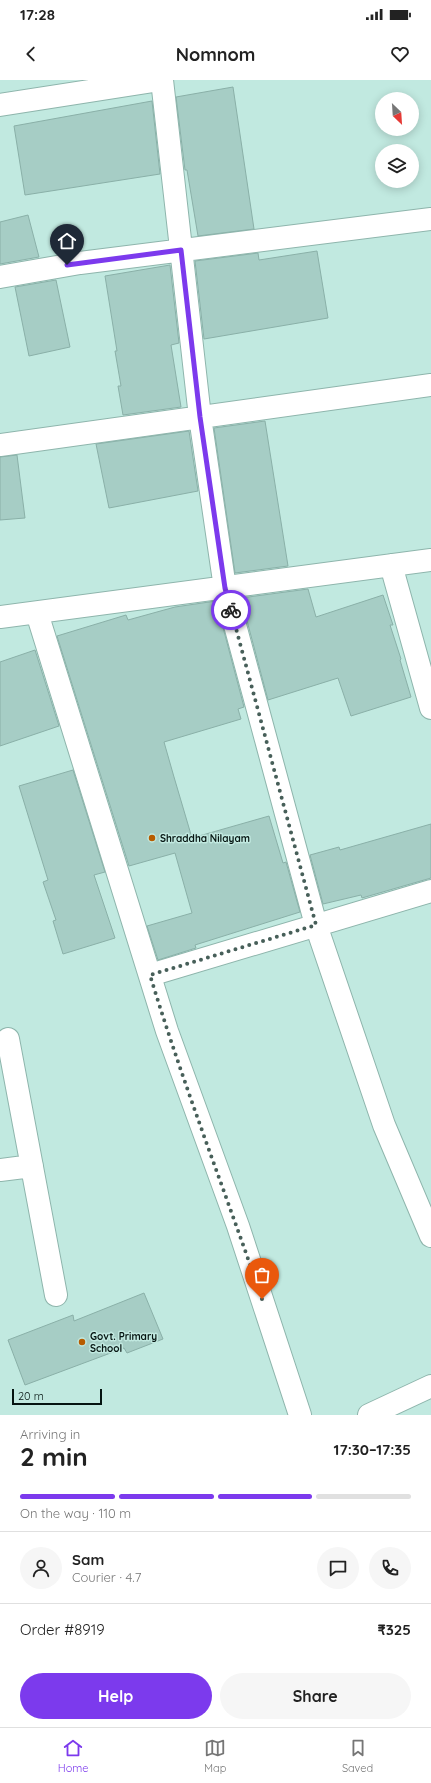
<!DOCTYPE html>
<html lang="en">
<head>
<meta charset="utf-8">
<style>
	:root { --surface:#fff; --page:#f6f6f6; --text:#222; --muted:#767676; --line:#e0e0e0; --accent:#7c3aed }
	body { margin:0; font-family:Quicksand,sans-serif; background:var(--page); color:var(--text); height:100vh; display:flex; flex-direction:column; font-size:15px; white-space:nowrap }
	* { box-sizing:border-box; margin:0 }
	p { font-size:13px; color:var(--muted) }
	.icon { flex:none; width:22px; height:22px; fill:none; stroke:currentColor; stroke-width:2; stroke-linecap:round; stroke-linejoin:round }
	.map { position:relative; height:1335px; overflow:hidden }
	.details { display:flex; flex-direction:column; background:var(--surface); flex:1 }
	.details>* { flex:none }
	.needle { width:26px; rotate:155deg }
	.controls { position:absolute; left:375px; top:12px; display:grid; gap:8px }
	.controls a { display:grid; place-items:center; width:44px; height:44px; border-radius:50%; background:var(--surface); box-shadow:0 2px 10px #0003; font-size:20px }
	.scale { position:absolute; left:12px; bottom:10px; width:90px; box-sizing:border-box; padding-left:4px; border:2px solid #051411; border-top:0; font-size:11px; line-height:14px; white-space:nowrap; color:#051411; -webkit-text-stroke:3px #c1e9e0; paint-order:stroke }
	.pin { position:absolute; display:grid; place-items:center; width:34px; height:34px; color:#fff; margin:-41px -17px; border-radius:50% 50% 50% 0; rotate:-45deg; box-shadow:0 0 4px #0007 }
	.pin .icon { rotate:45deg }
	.courier { position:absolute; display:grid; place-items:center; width:40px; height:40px; margin:-20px; border:3px solid #7c3aed; border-radius:50%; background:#fff; color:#222; box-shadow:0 1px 5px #0007 }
	.headline em { font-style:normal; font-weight:800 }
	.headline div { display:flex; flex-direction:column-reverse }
	.headline { display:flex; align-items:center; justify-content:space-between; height:68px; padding:0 20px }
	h1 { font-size:26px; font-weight:800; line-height:30px }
	.bar { display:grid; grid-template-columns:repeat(4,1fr); gap:6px 4px; align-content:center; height:48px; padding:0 20px }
	.bar i { height:5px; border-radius:3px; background:var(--line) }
	.bar .active { background:var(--accent) }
	.bar p { grid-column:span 4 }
	.line { display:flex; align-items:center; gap:10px; padding:0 20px; border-top:1px solid var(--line) }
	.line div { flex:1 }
	.round { display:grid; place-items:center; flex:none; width:42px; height:42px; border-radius:21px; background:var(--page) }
	.primary-button { display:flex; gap:8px; margin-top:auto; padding:8px 20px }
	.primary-button a { flex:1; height:46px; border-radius:24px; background:var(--accent); color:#fff; font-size:16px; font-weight:800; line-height:46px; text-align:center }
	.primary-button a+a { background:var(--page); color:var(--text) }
	.status { display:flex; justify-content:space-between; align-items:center; height:28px; padding:0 20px; background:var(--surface); direction:ltr }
	.status svg { height:11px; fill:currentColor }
	header { display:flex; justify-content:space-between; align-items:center; height:52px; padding:0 20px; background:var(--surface); font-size:18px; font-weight:800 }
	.menu { display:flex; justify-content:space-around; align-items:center; height:56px; border-top:1px solid var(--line); background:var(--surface); font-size:11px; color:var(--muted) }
	.menu a { display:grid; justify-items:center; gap:2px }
	.menu .active { color:var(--accent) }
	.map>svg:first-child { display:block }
	.building { fill:#a6cdc5; stroke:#8ab0a8 }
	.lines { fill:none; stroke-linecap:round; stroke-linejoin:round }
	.minor-casing { stroke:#8eb5ac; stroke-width:24 }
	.minor { stroke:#fff; stroke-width:22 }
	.done { stroke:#475f59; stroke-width:4; stroke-dasharray:0 7.2 }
	.route { stroke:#7c3aed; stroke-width:5 }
	.poi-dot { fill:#b75c00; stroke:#c1e9e0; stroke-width:1.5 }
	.labels { text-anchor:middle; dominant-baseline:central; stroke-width:3; stroke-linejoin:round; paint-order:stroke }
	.poi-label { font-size:10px; font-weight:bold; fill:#051411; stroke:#c1e9e0; text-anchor:start }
</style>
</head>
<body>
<div class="status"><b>17:28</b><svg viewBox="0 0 49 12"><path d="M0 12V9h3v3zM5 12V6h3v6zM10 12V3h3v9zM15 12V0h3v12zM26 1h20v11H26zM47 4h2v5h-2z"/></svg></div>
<header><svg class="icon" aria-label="back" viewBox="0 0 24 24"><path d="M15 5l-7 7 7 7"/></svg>Nomnom<svg class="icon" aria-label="heart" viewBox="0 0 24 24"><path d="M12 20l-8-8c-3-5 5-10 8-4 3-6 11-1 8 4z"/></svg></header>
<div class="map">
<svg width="431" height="1335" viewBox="0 0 431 1335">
	<rect width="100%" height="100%" fill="#c1e9e0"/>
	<path class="building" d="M 233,7 L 254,149 L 198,156 L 187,90 L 185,90 L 176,17 Z
		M 152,21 L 160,94 L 25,115 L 14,46 Z
		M 28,135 L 39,177 L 0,184 L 0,142 Z
		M 317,171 L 328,238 L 204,259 L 195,181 L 258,173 L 259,180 Z
		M 170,185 L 179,263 L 171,265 L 181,327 L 123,335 L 118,306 L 121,306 L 115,271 L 117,271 L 105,196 Z
		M 56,200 L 70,267 L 29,276 L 15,207 Z
		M 265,341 L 288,486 L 235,493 L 214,348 Z
		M 189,351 L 198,411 L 109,428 L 96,364 Z
		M 17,375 L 25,438 L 0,440 L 0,377 Z
		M 308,509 L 316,537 L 383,515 L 393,545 L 390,545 L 401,579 L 400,580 L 411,617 L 351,636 L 338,598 L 268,620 L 241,518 Z
		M 216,521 L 244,627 L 238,629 L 241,639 L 164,662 L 174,697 L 192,758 L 269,736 L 283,783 L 286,782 L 300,832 L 195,865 L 196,868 L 158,880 L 147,846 L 192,833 L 175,773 L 129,786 L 57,556 L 126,535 L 128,540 L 175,527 Z
		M 35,570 L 59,646 L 0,666 L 0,582 Z
		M 73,690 L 105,792 L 94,795 L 115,858 L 63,874 L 53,841 L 56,840 L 43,802 L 48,800 L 19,706 Z
		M 431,744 L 431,798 L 362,818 L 361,815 L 323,824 L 310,775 L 339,767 L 340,770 Z
		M 144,1213 L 163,1259 L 127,1273 L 124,1268 L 25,1305 L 8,1260 L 73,1235 L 74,1241 Z"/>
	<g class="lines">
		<defs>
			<path id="minor" d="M 162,0 L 200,337 L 225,508 L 316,845 L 384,1045 L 431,1156
				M 0,25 L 160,0
				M 0,197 L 80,183 L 431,139
				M 0,365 L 431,305
				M 391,485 L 431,628
				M 37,533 L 167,951 L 238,1146 L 300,1335
				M 0,537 L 431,480
				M 150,895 L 431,811
				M 8,959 L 56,1215
				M 0,1090 L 32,1086
				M 369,1335 L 431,1306"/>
		</defs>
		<use href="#minor" class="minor-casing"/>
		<use href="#minor" class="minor"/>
	</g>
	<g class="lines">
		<path class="done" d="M 231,530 L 316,845 L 150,895 C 183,1004 225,1111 262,1219"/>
		<path class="route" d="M 67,185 L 181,170 L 200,337 L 225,508 L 231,530"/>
	</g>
	<g class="poi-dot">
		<circle cx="152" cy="758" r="4"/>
		<circle cx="82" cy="1262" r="4"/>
	</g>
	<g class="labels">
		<g class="poi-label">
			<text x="160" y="758">Shraddha Nilayam</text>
			<text x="90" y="1256">Govt. Primary<tspan x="90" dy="12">School</tspan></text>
		</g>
	</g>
</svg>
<div class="controls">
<a><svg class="needle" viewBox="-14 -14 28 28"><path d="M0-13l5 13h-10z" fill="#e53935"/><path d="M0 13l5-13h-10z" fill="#767676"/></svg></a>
<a><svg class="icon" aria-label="layers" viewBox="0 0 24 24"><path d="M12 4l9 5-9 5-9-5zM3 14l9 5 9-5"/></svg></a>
</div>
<div class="scale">20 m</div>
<div class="pin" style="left:262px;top:1219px;background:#ea580c"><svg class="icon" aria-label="bag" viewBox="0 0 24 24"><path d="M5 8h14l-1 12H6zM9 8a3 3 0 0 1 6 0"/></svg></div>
<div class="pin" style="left:67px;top:185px;background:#1f2937"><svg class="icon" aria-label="home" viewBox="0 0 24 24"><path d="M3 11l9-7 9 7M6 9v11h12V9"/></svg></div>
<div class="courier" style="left:231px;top:530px"><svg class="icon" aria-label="bike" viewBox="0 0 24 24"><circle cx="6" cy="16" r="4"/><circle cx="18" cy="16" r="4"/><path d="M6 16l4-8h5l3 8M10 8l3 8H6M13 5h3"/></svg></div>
</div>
<section class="details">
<div class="headline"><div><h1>2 min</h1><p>Arriving in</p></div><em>17:30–17:35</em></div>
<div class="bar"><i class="active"></i><i class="active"></i><i class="active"></i><i></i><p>On the way · 110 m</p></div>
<div class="line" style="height:72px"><a class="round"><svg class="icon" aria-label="person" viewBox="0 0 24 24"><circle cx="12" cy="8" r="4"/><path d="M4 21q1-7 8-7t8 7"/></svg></a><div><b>Sam</b><p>Courier · 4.7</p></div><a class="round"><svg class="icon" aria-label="chat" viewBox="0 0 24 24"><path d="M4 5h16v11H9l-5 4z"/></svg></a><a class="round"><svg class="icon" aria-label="phone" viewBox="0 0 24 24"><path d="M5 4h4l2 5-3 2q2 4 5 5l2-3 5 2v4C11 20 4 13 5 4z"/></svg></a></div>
<div class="line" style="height:52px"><div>Order #8919</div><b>₹325</b></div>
<div class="primary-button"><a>Help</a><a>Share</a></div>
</section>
<nav class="menu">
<a class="active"><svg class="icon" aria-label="home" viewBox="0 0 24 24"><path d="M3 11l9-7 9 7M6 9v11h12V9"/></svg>Home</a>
<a><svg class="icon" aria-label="map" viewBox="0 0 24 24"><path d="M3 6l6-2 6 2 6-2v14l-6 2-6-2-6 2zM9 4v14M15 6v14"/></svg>Map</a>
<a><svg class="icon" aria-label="saved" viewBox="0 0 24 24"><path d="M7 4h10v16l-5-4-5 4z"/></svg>Saved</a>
</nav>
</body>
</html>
